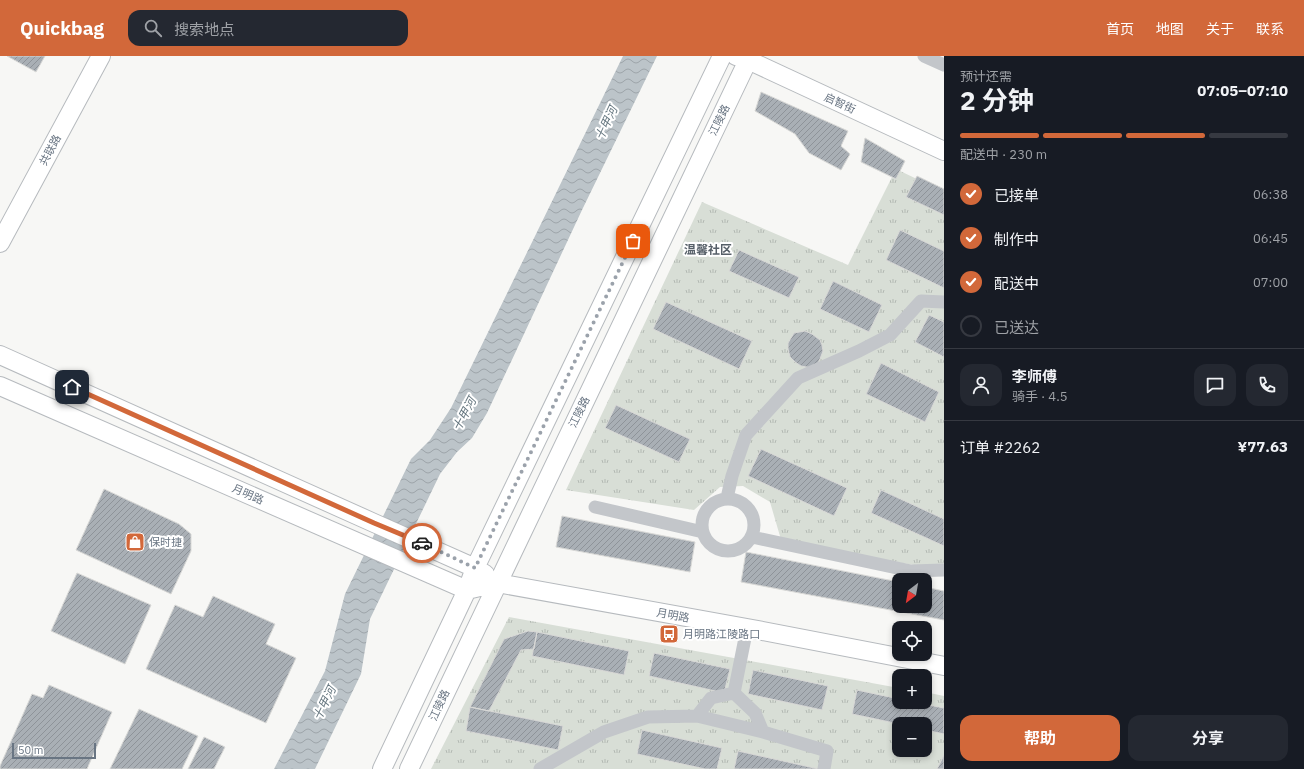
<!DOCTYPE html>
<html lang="zh">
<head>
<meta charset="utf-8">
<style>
	:root { --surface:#171b24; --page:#242831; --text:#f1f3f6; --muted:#9ea1a6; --line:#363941; --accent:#d2683a }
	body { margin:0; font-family:"IBM Plex Sans","Noto Sans SC",sans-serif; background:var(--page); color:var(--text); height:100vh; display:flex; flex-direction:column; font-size:15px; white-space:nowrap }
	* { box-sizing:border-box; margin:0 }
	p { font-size:13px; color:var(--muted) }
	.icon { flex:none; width:22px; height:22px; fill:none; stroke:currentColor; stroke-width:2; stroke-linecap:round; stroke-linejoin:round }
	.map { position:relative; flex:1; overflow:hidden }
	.panel { display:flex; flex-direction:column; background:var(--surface); width:360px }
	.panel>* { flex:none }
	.needle { width:26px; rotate:211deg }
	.tools { position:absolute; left:892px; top:517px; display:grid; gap:8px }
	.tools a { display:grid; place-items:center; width:40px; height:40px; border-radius:8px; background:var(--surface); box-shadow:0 2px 6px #0003; font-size:20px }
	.scale { position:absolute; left:12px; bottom:10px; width:84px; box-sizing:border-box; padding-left:4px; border:2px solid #697583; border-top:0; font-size:11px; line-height:14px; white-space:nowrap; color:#697583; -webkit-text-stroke:3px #fff; paint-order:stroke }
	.pin { position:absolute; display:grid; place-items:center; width:34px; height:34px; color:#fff; margin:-17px; border-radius:8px; box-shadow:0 2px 6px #0006 }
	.courier { position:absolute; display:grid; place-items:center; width:40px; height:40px; margin:-20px; border:3px solid #d2683a; border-radius:50%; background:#fff; color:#222; box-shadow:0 1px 5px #0007 }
	.headline em { font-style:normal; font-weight:700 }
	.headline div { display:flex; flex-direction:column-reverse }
	.headline { display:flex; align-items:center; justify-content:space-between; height:68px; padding:0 16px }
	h1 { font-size:26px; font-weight:700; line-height:30px }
	.bar { display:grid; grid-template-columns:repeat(4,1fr); gap:6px 4px; align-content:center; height:48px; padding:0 16px }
	.bar i { height:5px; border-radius:3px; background:var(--line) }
	.bar .active { background:var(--accent) }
	.bar p { grid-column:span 4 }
	.line { display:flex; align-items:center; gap:10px; padding:0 16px; border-top:1px solid var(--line) }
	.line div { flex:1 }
	.round { display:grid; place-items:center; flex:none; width:42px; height:42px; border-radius:12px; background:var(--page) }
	ol { padding:0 16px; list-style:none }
	li { display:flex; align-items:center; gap:12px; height:44px }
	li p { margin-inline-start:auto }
	li .icon { padding:4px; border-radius:50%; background:var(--accent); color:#fff; stroke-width:4 }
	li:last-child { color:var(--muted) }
	li i { width:22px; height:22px; border:2px solid var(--line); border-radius:50% }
	.cta { display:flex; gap:8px; margin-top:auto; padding:8px 16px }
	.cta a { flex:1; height:46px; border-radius:12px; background:var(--accent); color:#fff; font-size:16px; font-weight:700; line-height:46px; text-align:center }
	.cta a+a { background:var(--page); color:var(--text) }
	header { display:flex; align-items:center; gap:24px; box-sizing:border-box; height:56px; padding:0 20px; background:var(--accent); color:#fff }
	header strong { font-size:19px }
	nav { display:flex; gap:22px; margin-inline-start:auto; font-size:14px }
	.search { width:280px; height:36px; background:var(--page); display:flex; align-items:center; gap:10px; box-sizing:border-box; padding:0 14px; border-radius:12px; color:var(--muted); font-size:15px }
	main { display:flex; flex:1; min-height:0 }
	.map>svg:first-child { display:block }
	.grass { fill:url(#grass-tufts); fill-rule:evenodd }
	.water { fill:url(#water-waves) }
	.building { fill:url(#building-hatch); stroke:#d9d9d7 }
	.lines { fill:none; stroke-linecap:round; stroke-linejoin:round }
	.secondary-casing { stroke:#b6babe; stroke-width:20 }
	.street { stroke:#c3c6ca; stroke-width:13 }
	.secondary { stroke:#fff; stroke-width:18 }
	.done { stroke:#9ba2ab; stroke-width:4; stroke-dasharray:0 7.2 }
	.route { stroke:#d2683a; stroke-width:5 }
	.labels { text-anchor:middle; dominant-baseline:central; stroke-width:4; stroke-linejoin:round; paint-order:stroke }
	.street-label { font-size:11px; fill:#697583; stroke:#fff }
	.poi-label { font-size:11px; fill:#697583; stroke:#fff; text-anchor:start }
	.water-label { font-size:12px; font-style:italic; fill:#65767f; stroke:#fff }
	.neighbourhood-label { font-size:12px; font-weight:bold; fill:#565f68; stroke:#fff }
</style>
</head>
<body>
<header>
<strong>Quickbag</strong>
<div class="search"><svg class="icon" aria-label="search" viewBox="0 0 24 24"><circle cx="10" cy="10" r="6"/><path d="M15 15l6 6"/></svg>搜索地点</div>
<nav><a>首页</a><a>地图</a><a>关于</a><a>联系</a></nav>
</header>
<main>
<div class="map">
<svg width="944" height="713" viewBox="0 0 944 713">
	<defs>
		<pattern id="grass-tufts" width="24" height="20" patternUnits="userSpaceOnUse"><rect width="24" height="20" fill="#d8ded6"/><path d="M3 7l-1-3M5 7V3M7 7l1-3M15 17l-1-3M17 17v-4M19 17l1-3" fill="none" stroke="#b3b9b3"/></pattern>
		<pattern id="water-waves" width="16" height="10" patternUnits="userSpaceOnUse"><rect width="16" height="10" fill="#bcc4c9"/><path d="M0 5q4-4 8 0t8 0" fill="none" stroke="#9da4a9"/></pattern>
		<pattern id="building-hatch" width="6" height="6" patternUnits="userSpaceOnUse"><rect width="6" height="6" fill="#a9afb5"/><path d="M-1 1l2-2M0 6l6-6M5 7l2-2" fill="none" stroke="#8e9399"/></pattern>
	</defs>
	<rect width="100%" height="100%" fill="#f7f7f5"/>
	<path class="grass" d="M 896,113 L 944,136 L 944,514 L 782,487 L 770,446 L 743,430 L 720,431 L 694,454 L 566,434 L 702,146 L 848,209 Z
		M 509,561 L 899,632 L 899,646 L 925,646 L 925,636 L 944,640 L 944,713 L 431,713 ZM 899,668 L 925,668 L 925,694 L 899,694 Z"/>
	<path class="water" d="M 623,0 L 657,0 L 582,154 L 487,357 L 472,382 L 457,396 L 440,418 L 370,563 L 361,618 L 315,713 L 274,713 L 325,615 L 345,538 L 390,446 L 411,403 L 430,384 L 451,352 Z"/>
	<path class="building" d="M 7,0 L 45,0 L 36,16 Z
		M 761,36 L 848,75 L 841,90 L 850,98 L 841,114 L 809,97 L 795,78 L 755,55 Z
		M 865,82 L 905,105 L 896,123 L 861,106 Z
		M 917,120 L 944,133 L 944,159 L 906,141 Z
		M 900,174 L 944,195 L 944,232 L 886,204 Z
		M 739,194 L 799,221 L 789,242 L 729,215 Z
		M 833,225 L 882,249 L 869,276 L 820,253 Z
		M 666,246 L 752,285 L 739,313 L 653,273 Z
		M 929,259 L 944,266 L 944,301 L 915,286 Z
		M 805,275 L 812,278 L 820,284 L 822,289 L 823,295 L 820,303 L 817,309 L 812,312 L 801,310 L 795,306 L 790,301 L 788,293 L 788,287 L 794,277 Z
		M 881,307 L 939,336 L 925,366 L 866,338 Z
		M 616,349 L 690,383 L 679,406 L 605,372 Z
		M 761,393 L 847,432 L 834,460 L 748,420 Z
		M 104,433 L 179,468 L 191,478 L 191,495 L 171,538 L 76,494 Z
		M 881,434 L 944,463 L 944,490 L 871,457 Z
		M 562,460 L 695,486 L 690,516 L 556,491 Z
		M 746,496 L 899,526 L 899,550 L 925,550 L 925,531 L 944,535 L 944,564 L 741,526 Z
		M 77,517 L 151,549 L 125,608 L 51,575 Z
		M 213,540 L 275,568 L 266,588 L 296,602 L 266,667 L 146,613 L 175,549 L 203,561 Z
		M 528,575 L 537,576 L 534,593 L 521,594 L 489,655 L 470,651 L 504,583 Z
		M 537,576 L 629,595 L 624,619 L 532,600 Z
		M 654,597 L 730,613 L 724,637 L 649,620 Z
		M 753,614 L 828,630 L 822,654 L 748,638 Z
		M 49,629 L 112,656 L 87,713 L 0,713 L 0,710 L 32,638 L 43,642 Z
		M 857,634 L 899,643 L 899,646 L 913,646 L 944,652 L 944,678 L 925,674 L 925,668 L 899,668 L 852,658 Z
		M 470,651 L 563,670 L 558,694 L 466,675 Z
		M 139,653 L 198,680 L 182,713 L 110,713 Z
		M 642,674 L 722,692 L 717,713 L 705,713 L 637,698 Z
		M 204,681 L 225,691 L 214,713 L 188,713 Z
		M 738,695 L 819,713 L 734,713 Z
		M 944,699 L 944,713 L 937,713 Z"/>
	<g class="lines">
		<defs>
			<path id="secondary" d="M 736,0 L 748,4 L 944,95
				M 0,187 L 101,0
				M 0,299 L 374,467 L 475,512 L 485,518
				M 0,330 L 467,534 L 497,527 L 747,572 L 944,610
				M 382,713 L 467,534 L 475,512 L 722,0
				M 409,713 L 750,0"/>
		</defs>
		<use href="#secondary" class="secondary-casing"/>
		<path class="street" d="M 924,0 L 944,9
			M 727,442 L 732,420 L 746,379 L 798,322 L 859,295 L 890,279 L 921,245 L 944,246
			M702 469a26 26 0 1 1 52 0a26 26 0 1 1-52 0Z
			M 595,451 L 703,476
			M 752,481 L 911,515 L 944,514
			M 734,637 L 747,572
			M 697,660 L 711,642 L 734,637 L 755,657 L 763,676
			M 540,713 L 604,676 L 648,661 L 697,660 L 763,676 L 827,695 L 824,713"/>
		<use href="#secondary" class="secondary"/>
	</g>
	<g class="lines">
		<path class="done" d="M 422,487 L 475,512 L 633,185"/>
		<path class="route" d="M 72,331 L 374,467 L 422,487"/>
	</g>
	<defs>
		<symbol id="shop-square" viewBox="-11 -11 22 22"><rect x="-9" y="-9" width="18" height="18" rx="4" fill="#d2683a" stroke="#fff"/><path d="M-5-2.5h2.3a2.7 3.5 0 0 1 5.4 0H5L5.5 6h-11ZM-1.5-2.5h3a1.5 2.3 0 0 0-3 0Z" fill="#fff"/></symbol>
		<symbol id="bus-square" viewBox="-11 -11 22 22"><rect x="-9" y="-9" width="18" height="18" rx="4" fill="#d2683a" stroke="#fff"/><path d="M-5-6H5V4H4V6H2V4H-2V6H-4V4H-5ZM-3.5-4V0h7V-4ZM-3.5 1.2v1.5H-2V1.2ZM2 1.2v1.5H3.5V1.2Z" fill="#fff"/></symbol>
	</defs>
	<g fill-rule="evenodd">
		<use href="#shop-square" x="124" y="475" width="22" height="22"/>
		<use href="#bus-square" x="658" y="567" width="22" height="22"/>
	</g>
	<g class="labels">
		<g class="street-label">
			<text transform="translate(840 47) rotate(25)">启智街</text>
			<text transform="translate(719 64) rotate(-64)">江陵路</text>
			<text transform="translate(50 94) rotate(-62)">共联路</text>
			<text transform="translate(579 356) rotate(-64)">江陵路</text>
			<text transform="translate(248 438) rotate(24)">月明路</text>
			<text transform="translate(673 559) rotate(10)">月明路</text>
			<text transform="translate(439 649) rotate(-65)">江陵路</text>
		</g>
		<g class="poi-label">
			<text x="149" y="486">保时捷</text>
			<text x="683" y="578">月明路江陵路口</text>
		</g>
		<g class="water-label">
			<text transform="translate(606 67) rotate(-65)">十甲河</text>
			<text transform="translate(464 358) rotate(-62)">十甲河</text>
			<text transform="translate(324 647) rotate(-64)">十甲河</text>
		</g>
		<g class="neighbourhood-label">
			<text x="708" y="193">温馨社区</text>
		</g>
	</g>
</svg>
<div class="tools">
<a><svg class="needle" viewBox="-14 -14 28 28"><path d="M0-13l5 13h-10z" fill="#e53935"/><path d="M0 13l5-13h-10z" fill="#9ea1a6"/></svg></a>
<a><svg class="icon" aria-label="locate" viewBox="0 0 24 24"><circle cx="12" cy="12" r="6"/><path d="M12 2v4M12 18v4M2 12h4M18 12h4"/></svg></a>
<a>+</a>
<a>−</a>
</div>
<div class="scale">50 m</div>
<div class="pin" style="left:633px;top:185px;background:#ea580c"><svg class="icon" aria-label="bag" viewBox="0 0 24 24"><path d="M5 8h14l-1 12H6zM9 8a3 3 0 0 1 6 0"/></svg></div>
<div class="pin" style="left:72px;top:331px;background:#1f2937"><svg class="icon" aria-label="home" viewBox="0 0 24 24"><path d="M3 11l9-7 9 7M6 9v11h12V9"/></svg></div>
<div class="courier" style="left:422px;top:487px"><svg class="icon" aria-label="car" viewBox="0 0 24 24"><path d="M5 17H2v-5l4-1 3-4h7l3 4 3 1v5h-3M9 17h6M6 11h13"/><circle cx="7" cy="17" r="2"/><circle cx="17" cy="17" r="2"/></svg></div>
</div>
<section class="panel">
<div class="headline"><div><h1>2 分钟</h1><p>预计还需</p></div><em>07:05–07:10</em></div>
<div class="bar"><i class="active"></i><i class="active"></i><i class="active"></i><i></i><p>配送中 · 230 m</p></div>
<ol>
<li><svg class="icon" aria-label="check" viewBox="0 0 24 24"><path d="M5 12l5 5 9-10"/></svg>已接单<p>06:38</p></li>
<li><svg class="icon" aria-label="check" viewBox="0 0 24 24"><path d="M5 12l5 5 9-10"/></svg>制作中<p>06:45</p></li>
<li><svg class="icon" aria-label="check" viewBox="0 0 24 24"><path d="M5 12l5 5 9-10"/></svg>配送中<p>07:00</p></li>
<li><i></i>已送达</li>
</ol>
<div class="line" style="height:72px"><a class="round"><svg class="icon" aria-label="person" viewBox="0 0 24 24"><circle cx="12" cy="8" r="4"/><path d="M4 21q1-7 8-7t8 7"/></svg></a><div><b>李师傅</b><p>骑手 · 4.5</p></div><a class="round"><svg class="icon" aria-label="chat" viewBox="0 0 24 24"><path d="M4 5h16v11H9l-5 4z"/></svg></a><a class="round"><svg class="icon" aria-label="phone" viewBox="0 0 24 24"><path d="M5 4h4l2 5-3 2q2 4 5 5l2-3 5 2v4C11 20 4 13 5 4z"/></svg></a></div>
<div class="line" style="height:52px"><div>订单 #2262</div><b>¥77.63</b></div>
<div class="cta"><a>帮助</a><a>分享</a></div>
</section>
</main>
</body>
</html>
